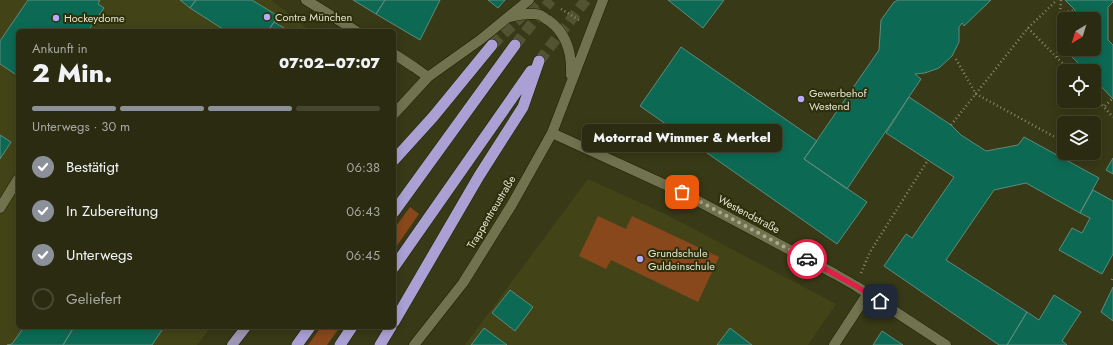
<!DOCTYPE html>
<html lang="de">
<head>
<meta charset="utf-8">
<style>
	:root { --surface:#2a2b10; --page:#323319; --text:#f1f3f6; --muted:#a5a79f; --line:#464730; --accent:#8c9099 }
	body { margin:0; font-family:Jost,sans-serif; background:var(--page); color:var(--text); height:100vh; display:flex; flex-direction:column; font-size:15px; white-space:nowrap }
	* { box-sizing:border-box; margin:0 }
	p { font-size:13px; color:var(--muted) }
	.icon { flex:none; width:22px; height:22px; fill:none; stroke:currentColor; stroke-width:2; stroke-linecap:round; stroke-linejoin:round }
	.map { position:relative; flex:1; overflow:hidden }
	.details { position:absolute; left:16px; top:29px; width:380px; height:300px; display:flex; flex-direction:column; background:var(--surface); border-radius:6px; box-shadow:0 2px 10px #0003,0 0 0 1px var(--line) }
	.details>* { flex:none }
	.needle { width:26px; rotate:218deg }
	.controls { position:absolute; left:1057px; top:12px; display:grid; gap:8px }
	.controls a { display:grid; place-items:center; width:44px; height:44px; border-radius:6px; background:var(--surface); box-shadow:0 2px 10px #0003,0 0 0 1px var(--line); font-size:20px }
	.pin { position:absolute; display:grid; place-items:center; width:34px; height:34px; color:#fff; margin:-17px; border-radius:8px; box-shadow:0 2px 6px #0006 }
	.courier { position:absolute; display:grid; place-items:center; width:40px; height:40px; margin:-20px; border:3px solid #e11d48; border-radius:50%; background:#fff; color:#222; box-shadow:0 1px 5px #0007 }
	.bubble { position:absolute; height:28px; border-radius:6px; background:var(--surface); box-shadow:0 2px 10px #0003,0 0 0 1px var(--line); font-size:13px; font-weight:800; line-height:28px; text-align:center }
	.headline em { font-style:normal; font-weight:800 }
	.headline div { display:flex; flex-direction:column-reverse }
	.headline { display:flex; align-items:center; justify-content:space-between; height:68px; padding:0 16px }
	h1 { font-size:26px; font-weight:800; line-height:30px }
	.bar { display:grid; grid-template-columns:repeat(4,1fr); gap:6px 4px; align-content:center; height:48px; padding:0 16px }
	.bar i { height:5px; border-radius:3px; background:var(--line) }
	.bar .on { background:var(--accent) }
	.bar p { grid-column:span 4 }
	ol { padding:0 16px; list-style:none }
	li { display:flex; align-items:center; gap:12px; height:44px }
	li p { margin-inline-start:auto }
	li .icon { padding:4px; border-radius:50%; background:var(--accent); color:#fff; stroke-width:4 }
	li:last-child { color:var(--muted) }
	li i { width:22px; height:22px; border:2px solid var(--line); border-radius:50% }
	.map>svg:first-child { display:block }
	.built { fill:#424418 }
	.green { fill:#89481b }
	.building { fill:#0c6a54; stroke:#5f8b7c }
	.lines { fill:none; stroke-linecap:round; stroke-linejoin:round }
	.trunk-tunnel { stroke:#525332; stroke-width:11; stroke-dasharray:11 5.5; stroke-linecap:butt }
	.service-casing { stroke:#1f2000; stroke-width:11 }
	.minor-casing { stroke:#1f2000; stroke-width:11 }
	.primary-casing { stroke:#1f2000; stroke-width:11 }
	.trunk-casing { stroke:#1f2000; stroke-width:12 }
	.path { stroke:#8a8b6f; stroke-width:2.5; stroke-dasharray:1 3; stroke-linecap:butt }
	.service { stroke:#71734f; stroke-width:10 }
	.minor { stroke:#71734f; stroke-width:10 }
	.primary { stroke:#9c95b3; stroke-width:10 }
	.trunk { stroke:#aaa0d4; stroke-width:11 }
	.done { stroke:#a7a990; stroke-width:4; stroke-dasharray:0 7.2 }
	.route { stroke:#e11d48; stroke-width:5 }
	.poi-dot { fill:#b8abf7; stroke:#2d2f0b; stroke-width:1.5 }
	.labels { text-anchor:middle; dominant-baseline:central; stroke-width:4; stroke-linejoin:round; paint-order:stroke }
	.poi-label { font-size:11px; fill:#e3e5d1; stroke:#2d2f0b; text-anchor:start }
	.street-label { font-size:11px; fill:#e3e5d1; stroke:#2d2f0b }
</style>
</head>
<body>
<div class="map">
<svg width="1113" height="345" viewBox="0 0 1113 345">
	<rect width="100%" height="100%" fill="#383916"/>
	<path class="built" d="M 0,0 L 271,0 L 310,31 L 18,31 L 18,327 L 211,327 L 197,345 L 0,345 Z
		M 588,179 L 667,215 L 836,304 L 808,345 L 465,345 Z"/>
	<path class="green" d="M 410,207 L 419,214 L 394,250 L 394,229 Z
		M 598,216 L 626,229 L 632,216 L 719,257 L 698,302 L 611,260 L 606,269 L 579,256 Z
		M 321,327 L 340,327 L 327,345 L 308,345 Z"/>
	<path class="building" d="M 28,0 L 100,0 L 98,4 L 104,8 L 88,31 L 18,31 L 18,76 L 0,64 L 0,41 Z
		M 180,0 L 196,0 L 190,8 Z
		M 196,0 L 252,0 L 278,16 L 268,31 L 226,31 L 190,8 Z
		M 353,0 L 385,0 L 376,14 Z
		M 385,0 L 440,0 L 420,40 L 376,14 Z
		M 488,0 L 505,0 L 498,8 Z
		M 668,0 L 724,0 L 703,28 Z
		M 898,0 L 991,0 L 964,26 L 962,23 L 959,27 L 959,42 L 952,56 L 939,68 L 925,73 L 915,74 L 921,79 L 847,189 L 804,159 L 879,50 L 881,20 L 894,2 Z
		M 1065,0 L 1113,0 L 1113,2 L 1108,7 L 1108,40 L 1113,45 L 1113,99 L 1094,79 L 1094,71 L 1086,71 L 1067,52 L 1070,49 L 1094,49 L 1094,19 L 1074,19 L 1075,10 Z
		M 274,22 L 289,31 L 268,31 Z
		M 681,47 L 817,141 L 804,159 L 867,202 L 837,244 L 640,106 Z
		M 909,97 L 951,125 L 961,135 L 986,151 L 1018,145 L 1024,137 L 1099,178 L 1080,213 L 1026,183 L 994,190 L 946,260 L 1027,312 L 1007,345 L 999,345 L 884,266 L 906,234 L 912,238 L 954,177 L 886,133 Z
		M 0,135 L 11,142 L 0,159 Z
		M 1113,158 L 1113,174 L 1106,170 Z
		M 1093,190 L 1113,201 L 1113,254 L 1102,274 L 1059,250 L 1072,228 L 1082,233 L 1090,218 L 1080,213 Z
		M 1113,287 L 1113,321 L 1101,312 Z
		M 510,290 L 533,307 L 515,331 L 492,313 Z
		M 1054,295 L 1081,312 L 1062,341 L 1067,345 L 1007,345 L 1027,312 L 1039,320 Z
		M 24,327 L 74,327 L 63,345 L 7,345 L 12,344 Z
		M 74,327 L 164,327 L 152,345 L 63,345 Z
		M 484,328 L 507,345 L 471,345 Z
		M 730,328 L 752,345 L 717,345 Z
		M 882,331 L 903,345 L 873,345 Z"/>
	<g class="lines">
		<path class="trunk-tunnel" d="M 492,45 L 538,0
			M 515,45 L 551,0
			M 539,61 L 586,0"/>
		<defs>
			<path id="service" d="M 0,208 L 18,179"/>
			<path id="minor" d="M 306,0 L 356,31
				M 509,17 C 519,15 530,12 540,15 C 543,16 545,19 548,20 C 567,33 572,53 571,75
				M 394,54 L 414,67 L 428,77
				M 394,114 L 428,77 L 480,40 L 529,0
				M 552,133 L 681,192 L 835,274 L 856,286 L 946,345
				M 414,345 L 463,283 L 511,206 L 552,133 L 603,0
				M 834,345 L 868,293"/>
			<path id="primary" d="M 232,345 L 246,327"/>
			<path id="trunk" d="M 394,160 L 433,117 L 492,45
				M 394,212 L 515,45
				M 394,267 L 531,71
				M 394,322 L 479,176 L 523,107 L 539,61
				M 297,345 L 310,327
				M 340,345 L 352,327
				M 380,345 L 391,327"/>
		</defs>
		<use href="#service" class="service-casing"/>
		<use href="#minor" class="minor-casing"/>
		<use href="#primary" class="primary-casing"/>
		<use href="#trunk" class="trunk-casing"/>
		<path class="path" d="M 561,9 L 579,20
			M 1060,13 L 1075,10
			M 1028,28 L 1070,71
			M 1057,57 L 1061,0
			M 956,59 L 976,94 L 1064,142
			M 1073,71 L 1079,64
			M 1094,96 L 1113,117
			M 1105,106 L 1113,98
			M 951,125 L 1028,28 L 1057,0
			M 1084,153 L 1086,154
			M 861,273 L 870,252 L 928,160
			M 1112,280 L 1113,277"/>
		<use href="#service" class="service"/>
		<use href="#minor" class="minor"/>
		<use href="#primary" class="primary"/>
		<use href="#trunk" class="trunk"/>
	</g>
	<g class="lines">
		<path class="done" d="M 682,192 L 807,259"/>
		<path class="route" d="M 807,259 L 856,286 L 880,301"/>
	</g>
	<g class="poi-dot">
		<circle cx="267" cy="17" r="4"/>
		<circle cx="56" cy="18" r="4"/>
		<circle cx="801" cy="99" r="4"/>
		<circle cx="640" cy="259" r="4"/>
	</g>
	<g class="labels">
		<g class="poi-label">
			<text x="275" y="17">Contra München</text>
			<text x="64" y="18">Hockeydome</text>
			<text x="809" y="93">Gewerbehof<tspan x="809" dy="13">Westend</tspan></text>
			<text x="648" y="253">Grundschule<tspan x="648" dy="13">Guldeinschule</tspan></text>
		</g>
		<g class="street-label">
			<text transform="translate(491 212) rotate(-59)">Trappentreustraße</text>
			<text transform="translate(749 214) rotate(28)">Westendstraße</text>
		</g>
	</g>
</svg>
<div class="controls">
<a><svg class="needle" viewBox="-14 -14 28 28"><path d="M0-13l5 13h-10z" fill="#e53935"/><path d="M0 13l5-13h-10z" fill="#a5a79f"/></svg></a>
<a><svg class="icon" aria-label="locate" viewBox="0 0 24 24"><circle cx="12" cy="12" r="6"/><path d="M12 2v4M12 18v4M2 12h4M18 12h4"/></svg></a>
<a><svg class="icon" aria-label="layers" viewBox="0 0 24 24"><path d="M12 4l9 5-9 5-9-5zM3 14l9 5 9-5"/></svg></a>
</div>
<div class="pin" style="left:682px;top:192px;background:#ea580c"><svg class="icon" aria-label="bag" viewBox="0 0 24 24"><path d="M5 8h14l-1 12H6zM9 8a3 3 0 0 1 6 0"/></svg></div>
<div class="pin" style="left:880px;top:301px;background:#1f2937"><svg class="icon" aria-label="home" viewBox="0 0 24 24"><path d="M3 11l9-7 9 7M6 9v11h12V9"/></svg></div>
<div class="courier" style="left:807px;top:259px"><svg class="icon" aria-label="car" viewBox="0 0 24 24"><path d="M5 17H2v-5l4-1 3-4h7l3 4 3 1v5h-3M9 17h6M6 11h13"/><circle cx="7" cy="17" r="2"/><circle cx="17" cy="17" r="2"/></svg></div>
<div class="bubble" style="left:582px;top:124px;width:200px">Motorrad Wimmer &amp; Merkel</div>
<section class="details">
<div class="headline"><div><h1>2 Min.</h1><p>Ankunft in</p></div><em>07:02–07:07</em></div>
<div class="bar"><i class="on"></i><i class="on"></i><i class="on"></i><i></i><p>Unterwegs · 30 m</p></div>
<ol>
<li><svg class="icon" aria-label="check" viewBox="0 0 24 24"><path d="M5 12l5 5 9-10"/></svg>Bestätigt<p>06:38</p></li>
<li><svg class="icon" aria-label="check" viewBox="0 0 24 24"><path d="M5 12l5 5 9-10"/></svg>In Zubereitung<p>06:43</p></li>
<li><svg class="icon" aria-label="check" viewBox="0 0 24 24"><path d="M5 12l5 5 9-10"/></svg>Unterwegs<p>06:45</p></li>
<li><i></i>Geliefert</li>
</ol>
</section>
</div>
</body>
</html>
